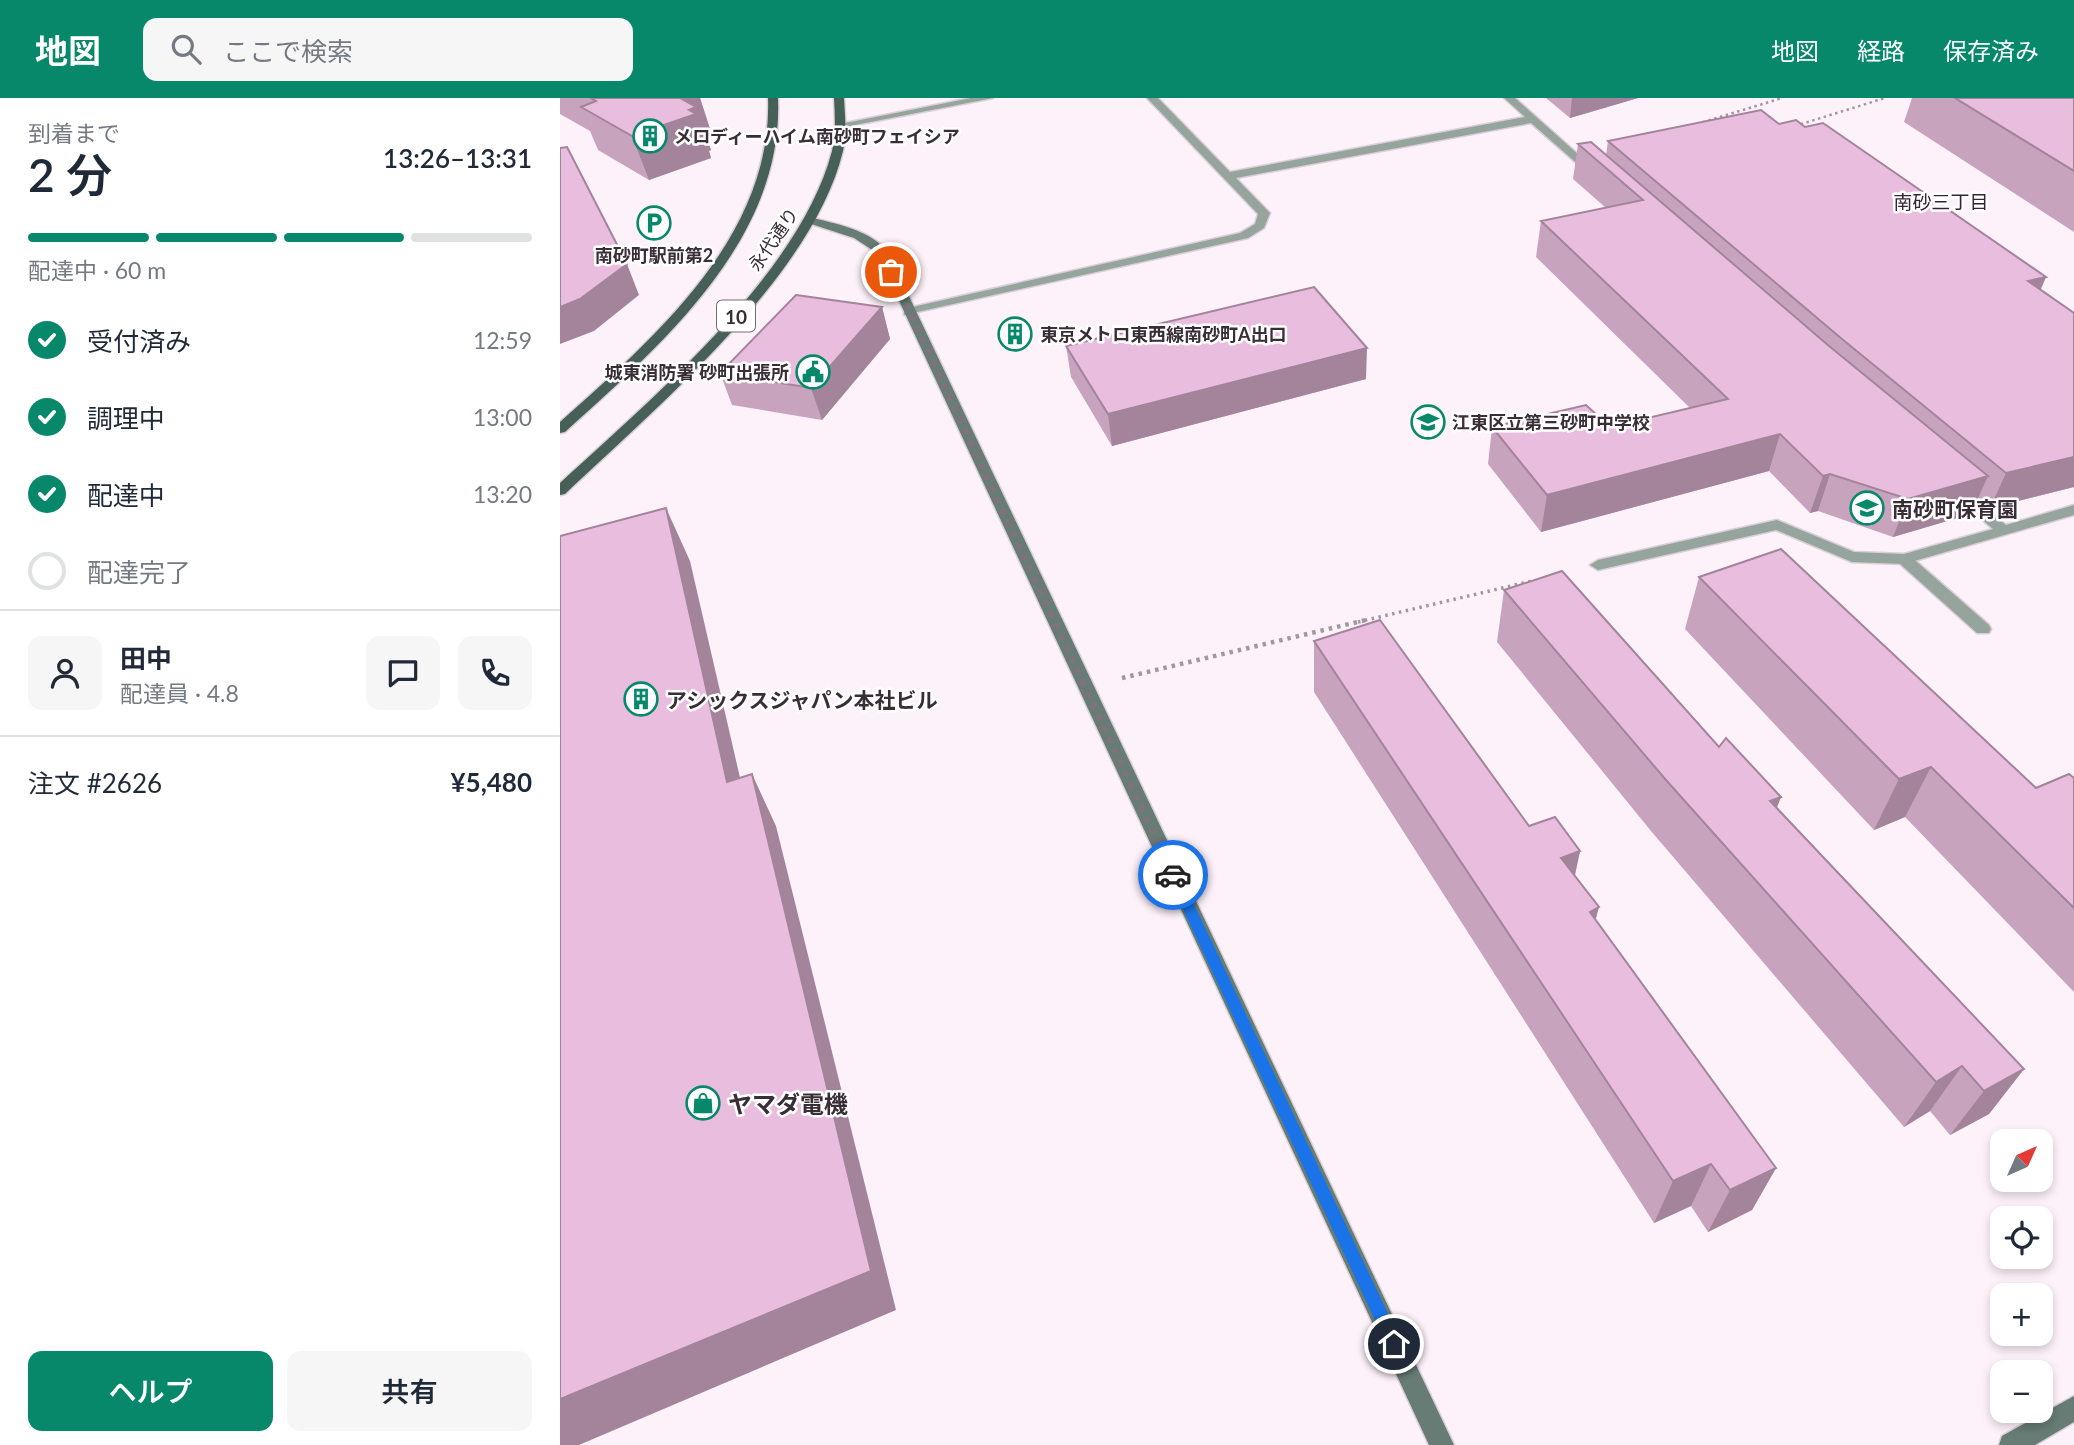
<!DOCTYPE html>
<html lang="ja">
<head>
<meta charset="utf-8">
<style>
	:root { --surface:#fff; --page:#f6f6f7; --text:#1f2937; --muted:#747a83; --line:#e0e1e3; --accent:#07886b }
	body { margin:0; font-family:Lato,"Noto Sans JP",sans-serif; background:var(--page); color:var(--text); height:100vh; display:flex; flex-direction:column; font-size:26px; white-space:nowrap }
	* { box-sizing:border-box; margin:0 }
	p { font-size:23px; color:var(--muted) }
	.icon { flex:none; width:38px; height:38px; fill:none; stroke:currentColor; stroke-width:2; stroke-linecap:round; stroke-linejoin:round }
	.map { position:relative; flex:1; overflow:hidden }
	.panel { display:flex; flex-direction:column; background:var(--surface); width:560px }
	.panel>* { flex:none }
	.needle { width:46px; rotate:45deg }
	.controls { position:absolute; left:1430px; top:1031px; display:grid; gap:14px }
	.controls a { display:grid; place-items:center; width:63px; height:63px; border-radius:14px; background:var(--surface); box-shadow:0 4px 10px #0003; font-size:35px }
	.pin { position:absolute; display:grid; place-items:center; width:60px; height:60px; color:#fff; margin:-30px; border:4px solid #fff; border-radius:50%; box-shadow:0 2px 7px #0007 }
	.courier { position:absolute; display:grid; place-items:center; width:70px; height:70px; margin:-35px; border:5px solid #1a73e8; border-radius:50%; background:#fff; color:#222; box-shadow:0 2px 9px #0007 }
	.headline em { font-style:normal; font-weight:600 }
	.headline div { display:flex; flex-direction:column-reverse }
	.headline { display:flex; align-items:center; justify-content:space-between; height:119px; padding:0 28px }
	h1 { font-size:46px; font-weight:600; line-height:52px }
	.bar { display:grid; grid-template-columns:repeat(4,1fr); gap:10px 7px; align-content:center; height:84px; padding:0 28px }
	.bar i { height:9px; border-radius:5px; background:var(--line) }
	.bar .current { background:var(--accent) }
	.bar p { grid-column:span 4 }
	.line { display:flex; align-items:center; gap:18px; padding:0 28px; border-top:2px solid var(--line) }
	.line div { flex:1 }
	.round { display:grid; place-items:center; flex:none; width:74px; height:74px; border-radius:14px; background:var(--page) }
	ol { padding:0 28px; list-style:none }
	li { display:flex; align-items:center; gap:21px; height:77px }
	li p { margin-inline-start:auto }
	li .icon { padding:7px; border-radius:50%; background:var(--accent); color:#fff; stroke-width:4 }
	li:last-child { color:var(--muted) }
	li i { width:38px; height:38px; border:4px solid var(--line); border-radius:50% }
	.action { display:flex; gap:14px; margin-top:auto; padding:14px 28px }
	.action a { flex:1; height:80px; border-radius:14px; background:var(--accent); color:#fff; font-size:28px; font-weight:600; line-height:80px; text-align:center }
	.action a+a { background:var(--page); color:var(--text) }
	header { display:flex; align-items:center; gap:42px; box-sizing:border-box; height:98px; padding:0 35px; background:var(--accent); color:#fff }
	header strong { font-size:33px }
	nav { display:flex; gap:38px; margin-inline-start:auto; font-size:24px }
	.search { width:490px; height:63px; background:var(--page); display:flex; align-items:center; gap:18px; box-sizing:border-box; padding:0 24px; border-radius:14px; color:var(--muted); font-size:26px }
	main { display:flex; flex:1; min-height:0 }
	.map>svg:first-child { display:block }
	.lines { fill:none; stroke-linecap:round; stroke-linejoin:round }
	.lane-casing { stroke:#dbcfd7; stroke-width:3 }
	.street-casing { stroke:#dbcfd7; stroke-width:3 }
	.secondary-casing { stroke:#dbcfd7; stroke-width:3 }
	.primary-casing { stroke:#dbcfd7; stroke-width:3 }
	.path-far2 { stroke:#a2979f; stroke-width:2.5; stroke-dasharray:2.5 3.5; stroke-linecap:butt }
	.path-far1 { stroke:#a2979f; stroke-width:3.5; stroke-dasharray:2.5 4.5; stroke-linecap:butt }
	.path { stroke:#a2979f; stroke-width:4.5; stroke-dasharray:3.5 5; stroke-linecap:butt }
	.lane { fill:#96a49e; fill-rule:evenodd }
	.street { fill:#96a49e; fill-rule:evenodd }
	.secondary { fill:#677c75; fill-rule:evenodd }
	.primary { fill:#476057; fill-rule:evenodd }
	.wall { fill:#c8a3be }
	.shaded-wall { fill:#a3849b }
	.building { fill:#e9bddd; stroke:#a3849b; stroke-width:2 }
	.route { fill:#1a73e8 }
	.done { stroke:#7e737b; stroke-width:7; stroke-dasharray:0 12.6 }
	.labels { text-anchor:middle; dominant-baseline:central; stroke-width:5; stroke-linejoin:round; paint-order:stroke }
	.far-poi-label { font-size:18px; font-weight:bold; fill:#392e36; stroke:#fff; text-anchor:start }
	.far-street-label { font-size:18px; fill:#392e36; stroke:#fff }
	.far-neighbourhood-label { font-size:19px; fill:#372332; stroke:#fff }
	.shield { fill:#fff; stroke:#746d72; stroke-width:2 }
	.shield-label { font-size:19px; font-weight:bold; fill:#392e36 }
	.poi-label { font-size:21px; font-weight:bold; fill:#392e36; stroke:#fff; text-anchor:start }
	.near-poi-label { font-size:24px; font-weight:bold; fill:#392e36; stroke:#fff; text-anchor:start }
</style>
</head>
<body>
<header>
<strong>地図</strong>
<div class="search"><svg class="icon" aria-label="search" viewBox="0 0 24 24"><circle cx="10" cy="10" r="6"/><path d="M15 15l6 6"/></svg>ここで検索</div>
<nav><a>地図</a><a>経路</a><a>保存済み</a></nav>
</header>
<main>
<section class="panel">
<div class="headline"><div><h1>2 分</h1><p>到着まで</p></div><em>13:26–13:31</em></div>
<div class="bar"><i class="current"></i><i class="current"></i><i class="current"></i><i></i><p>配達中 · 60 m</p></div>
<ol>
<li><svg class="icon" aria-label="check" viewBox="0 0 24 24"><path d="M5 12l5 5 9-10"/></svg>受付済み<p>12:59</p></li>
<li><svg class="icon" aria-label="check" viewBox="0 0 24 24"><path d="M5 12l5 5 9-10"/></svg>調理中<p>13:00</p></li>
<li><svg class="icon" aria-label="check" viewBox="0 0 24 24"><path d="M5 12l5 5 9-10"/></svg>配達中<p>13:20</p></li>
<li><i></i>配達完了</li>
</ol>
<div class="line" style="height:126px"><a class="round"><svg class="icon" aria-label="person" viewBox="0 0 24 24"><circle cx="12" cy="8" r="4"/><path d="M4 21q1-7 8-7t8 7"/></svg></a><div><b>田中</b><p>配達員 · 4.8</p></div><a class="round"><svg class="icon" aria-label="chat" viewBox="0 0 24 24"><path d="M4 5h16v11H9l-5 4z"/></svg></a><a class="round"><svg class="icon" aria-label="phone" viewBox="0 0 24 24"><path d="M5 4h4l2 5-3 2q2 4 5 5l2-3 5 2v4C11 20 4 13 5 4z"/></svg></a></div>
<div class="line" style="height:91px"><div>注文 #2626</div><b>¥5,480</b></div>
<div class="action"><a>ヘルプ</a><a>共有</a></div>
</section>
<div class="map">
<svg width="1514" height="1347" viewBox="0 0 1514 1347">
	<rect width="100%" height="100%" fill="#fef2fa"/>
	<g class="lines">
		<defs>
			<path id="lane" d="M 1344,456 L 1349,457 L 1429,527 L 1431,531 L 1429,535 L 1417,535 L 1339,465 L 1336,461 Z"/>
			<path id="street" d="M 411,0 L 433,0 L 280,30 L 275,27 Z
				M 587,0 L 598,0 L 670,74 L 965,19 L 944,0 L 955,0 L 1038,74 L 1029,76 L 971,25 L 676,80 L 710,115 L 704,130 L 688,140 L 344,217 L 344,211 L 348,210 L 680,135 L 695,126 L 698,116 Z
				M 1396,388 L 1446,427 L 1514,407 L 1514,417 L 1344,466 L 1292,464 L 1216,432 L 1038,472 L 1030,467 L 1038,462 L 1217,422 L 1294,454 L 1344,456 L 1433,431 L 1391,395 L 1389,392 Z"/>
			<path id="secondary" d="M 249,119 C 276,126 309,131 328,154 L 894,1347 L 869,1347 L 317,155 L 294,140 L 245,124 L 243,122 Z
				M 1514,1298 L 1514,1324 L 1475,1347 L 1439,1347 L 1442,1338 Z"/>
			<path id="primary" d="M 208,0 L 218,0 C 224,142 100,248 5,334 L 0,335 L 0,324 C 94,240 213,138 208,0 Z
				M 274,0 L 284,0 C 285,18 287,36 283,53 C 253,178 96,310 5,396 L 0,397 L 0,385 C 91,301 240,176 272,53 C 276,36 275,18 274,0 Z"/>
		</defs>
		<use href="#lane" class="lane-casing"/>
		<use href="#street" class="street-casing"/>
		<use href="#secondary" class="secondary-casing"/>
		<use href="#primary" class="primary-casing"/>
		<path class="path-far2" d="M 1137,26 L 1222,0
			M 1235,28 L 1325,0"/>
		<path class="path-far1" d="M 798,524 L 972,483"/>
		<path class="path" d="M 562,580 L 806,522"/>
		<use href="#lane" class="lane"/>
		<use href="#street" class="street"/>
		<use href="#secondary" class="secondary"/>
		<use href="#primary" class="primary"/>
	</g>
	<path class="wall" d="M 0,0 L 140,0 L 151,34 L 145,36 L 151,52 L 149,53 L 151,60 L 89,82 L 38,52 L 30,33 L 0,16 Z
		M 986,0 L 1078,0 L 1010,20 Z
		M 1352,0 L 1514,0 L 1514,134 L 1344,24 Z
		M 1219,26 L 1486,179 L 1480,191 L 1514,215 L 1514,389 L 1430,410 L 1418,400 L 1411,416 L 1333,439 L 1258,413 L 1250,415 L 1209,373 L 981,434 L 928,366 L 932,329 L 1050,329 L 1130,310 L 976,159 L 981,123 L 1046,110 L 1013,81 L 1018,46 L 1046,57 L 1048,43 Z
		M 322,209 L 330,241 L 262,322 L 172,307 L 160,275 Z
		M 506,248 L 806,281 L 552,348 L 511,279 Z
		M 1139,479 L 1476,690 L 1514,680 L 1514,894 L 1345,719 L 1314,732 L 1125,531 Z
		M 944,492 L 1159,649 L 1221,699 L 1217,709 L 1464,971 L 1429,1016 L 1390,1037 L 1370,1013 L 1344,1029 L 1091,733 L 937,544 Z
		M 754,543 L 969,728 L 1020,753 L 1015,778 L 1035,821 L 1216,1070 L 1192,1112 L 1148,1134 L 1131,1108 L 1094,1125 L 754,594 Z"/>
	<path class="shaded-wall" d="M 117,0 L 140,0 L 151,34 L 145,36 L 151,52 L 149,53 L 151,60 L 89,82 L 72,38 Z
		M 1012,0 L 1078,0 L 1010,20 Z
		M 67,166 L 79,197 L 34,233 L 0,246 L 0,209 Z
		M 1486,179 L 1472,212 L 1468,183 Z
		M 322,209 L 330,241 L 262,322 L 251,290 Z
		M 807,250 L 806,281 L 552,348 L 548,316 Z
		M 1220,336 L 1209,373 L 981,434 L 987,397 Z
		M 1514,359 L 1514,389 L 1430,410 L 1446,375 Z
		M 1270,376 L 1258,413 L 1250,415 L 1263,378 Z
		M 1428,378 L 1411,416 L 1333,439 L 1348,401 Z
		M 106,410 L 130,463 L 193,736 L 167,684 Z
		M 1371,669 L 1345,719 L 1314,732 L 1339,681 Z
		M 192,676 L 216,728 L 336,1212 L 19,1347 L 0,1347 L 0,1301 Z
		M 1221,699 L 1201,749 L 1210,703 Z
		M 1020,753 L 1009,803 L 1001,760 Z
		M 1039,809 L 1026,858 L 1030,814 Z
		M 1402,968 L 1370,1013 L 1344,1029 L 1376,984 Z
		M 1464,971 L 1429,1016 L 1390,1037 L 1424,993 Z
		M 1151,1066 L 1131,1108 L 1094,1125 L 1113,1083 Z
		M 1216,1070 L 1192,1112 L 1148,1134 L 1170,1092 Z"/>
	<path class="building" d="M 31,0 L 120,0 L 136,9 L 129,12 L 136,16 L 72,38 L 21,9 L 36,3 Z
		M 1395,0 L 1514,0 L 1514,73 Z
		M 1201,12 L 1219,26 L 1236,22 L 1245,29 L 1263,25 L 1486,179 L 1468,183 L 1514,215 L 1514,359 L 1446,375 L 1282,241 L 1048,43 Z
		M 1031,44 L 1269,248 L 1428,378 L 1348,401 L 1270,376 L 1263,378 L 1220,336 L 987,397 L 932,329 L 1026,307 L 1050,329 L 1168,301 L 981,123 L 1083,102 L 1018,46 Z
		M 7,49 L 67,166 L 20,201 L 0,209 L 0,50 Z
		M 754,189 L 807,250 L 548,316 L 506,248 Z
		M 236,197 L 322,209 L 251,290 L 160,275 Z
		M 106,410 L 167,684 L 192,676 L 311,1173 L 0,1301 L 0,438 Z
		M 1221,451 L 1476,690 L 1509,676 L 1514,680 L 1514,810 L 1371,669 L 1339,681 L 1139,479 Z
		M 1002,473 L 1159,649 L 1166,640 L 1221,699 L 1210,703 L 1464,971 L 1424,993 L 1402,968 L 1376,984 L 1106,682 L 944,492 Z
		M 820,522 L 969,728 L 995,719 L 1020,753 L 1001,760 L 1039,809 L 1030,814 L 1216,1070 L 1170,1092 L 1151,1066 L 1113,1083 L 754,543 Z"/>
	<path class="route" d="M 613,772 L 620,777 L 840,1241 L 840,1252 L 829,1252 L 607,777 Z"/>
	<g class="lines">
		<path class="done" d="M 331,174 L 613,777"/>
	</g>
	<defs>
		<symbol id="building-ring" viewBox="-11 -11 22 22"><circle r="9.5" fill="#fff" stroke="#07886b" stroke-width="1.5"/><path d="M-4-6H4V6H1V3H-1V6H-4ZM-2.5-4.3h1.7v1.8h-1.7ZM.8-4.3h1.7v1.8H.8ZM-2.5-1h1.7V.8h-1.7ZM.8-1h1.7V.8H.8Z" fill="#07886b"/></symbol>
		<symbol id="parking-ring" viewBox="-11 -11 22 22"><circle r="9.5" fill="#fff" stroke="#07886b" stroke-width="1.5"/><path d="M-3.5-5.5H1a3.5 3.5 0 0 1 0 7H-1V5.5H-3.5ZM-1-3.4V-.6H.8a1.4 1.4 0 0 0 0-2.8Z" fill="#07886b"/></symbol>
		<symbol id="civic-ring" viewBox="-11 -11 22 22"><circle r="9.5" fill="#fff" stroke="#07886b" stroke-width="1.5"/><path d="M-.6-6.5H3V-4.5H.6V-3L4-1V1h2V6H-6V1h2V-1L-.6-3ZM-1.2 2.5V6h2.4V2.5Z" fill="#07886b"/></symbol>
		<symbol id="school-ring" viewBox="-11 -11 22 22"><circle r="9.5" fill="#fff" stroke="#07886b" stroke-width="1.5"/><path d="M0-5L7-2L0 1L-7-2ZM-4 1L0 2.5L4 1V4Q0 6-4 4Z" fill="#07886b"/></symbol>
		<symbol id="shop-ring" viewBox="-11 -11 22 22"><circle r="9.5" fill="#fff" stroke="#07886b" stroke-width="1.5"/><path d="M-5-2.5h2.3a2.7 3.5 0 0 1 5.4 0H5L5.5 6h-11ZM-1.5-2.5h3a1.5 2.3 0 0 0-3 0Z" fill="#07886b"/></symbol>
	</defs>
	<g fill-rule="evenodd">
		<use href="#building-ring" x="71" y="19" width="38" height="38"/>
		<use href="#parking-ring" x="75" y="106" width="38" height="38"/>
		<use href="#building-ring" x="436" y="217" width="38" height="38"/>
		<use href="#civic-ring" x="234" y="255" width="38" height="38"/>
		<use href="#school-ring" x="849" y="305" width="38" height="38"/>
		<use href="#school-ring" x="1288" y="391" width="38" height="38"/>
		<use href="#building-ring" x="62" y="582" width="38" height="38"/>
		<use href="#shop-ring" x="124" y="986" width="38" height="38"/>
	</g>
	<g class="labels">
		<g class="far-poi-label">
			<text x="114" y="38">メロディーハイム南砂町フェイシア</text>
			<text x="94" y="157" text-anchor="middle">南砂町駅前第2</text>
			<text x="480" y="236">東京メトロ東西線南砂町A出口</text>
			<text x="229" y="274" text-anchor="end">城東消防署 砂町出張所</text>
			<text x="892" y="324">江東区立第三砂町中学校</text>
		</g>
		<g class="far-street-label">
			<text transform="translate(213 141) rotate(-55)">永代通り</text>
		</g>
		<g class="far-neighbourhood-label">
			<text x="1381" y="103">南砂三丁目</text>
		</g>
		<rect class="shield" x="157" y="202.5" width="38" height="31" rx="5"/>
		<g class="shield-label">
			<text x="176" y="218">10</text>
		</g>
		<g class="poi-label">
			<text x="1332" y="410">南砂町保育園</text>
			<text x="106" y="601">アシックスジャパン本社ビル</text>
		</g>
		<g class="near-poi-label">
			<text x="168" y="1005">ヤマダ電機</text>
		</g>
	</g>
</svg>
<div class="controls">
<a><svg class="needle" viewBox="-14 -14 28 28"><path d="M0-13l5 13h-10z" fill="#e53935"/><path d="M0 13l5-13h-10z" fill="#747a83"/></svg></a>
<a><svg class="icon" aria-label="locate" viewBox="0 0 24 24"><circle cx="12" cy="12" r="6"/><path d="M12 2v4M12 18v4M2 12h4M18 12h4"/></svg></a>
<a>+</a>
<a>−</a>
</div>
<div class="pin" style="left:331px;top:174px;background:#ea580c"><svg class="icon" aria-label="bag" viewBox="0 0 24 24"><path d="M5 8h14l-1 12H6zM9 8a3 3 0 0 1 6 0"/></svg></div>
<div class="pin" style="left:834px;top:1246px;background:#1f2937"><svg class="icon" aria-label="home" viewBox="0 0 24 24"><path d="M3 11l9-7 9 7M6 9v11h12V9"/></svg></div>
<div class="courier" style="left:613px;top:777px"><svg class="icon" aria-label="car" viewBox="0 0 24 24"><path d="M5 17H2v-5l4-1 3-4h7l3 4 3 1v5h-3M9 17h6M6 11h13"/><circle cx="7" cy="17" r="2"/><circle cx="17" cy="17" r="2"/></svg></div>
</div>
</main>
</body>
</html>
